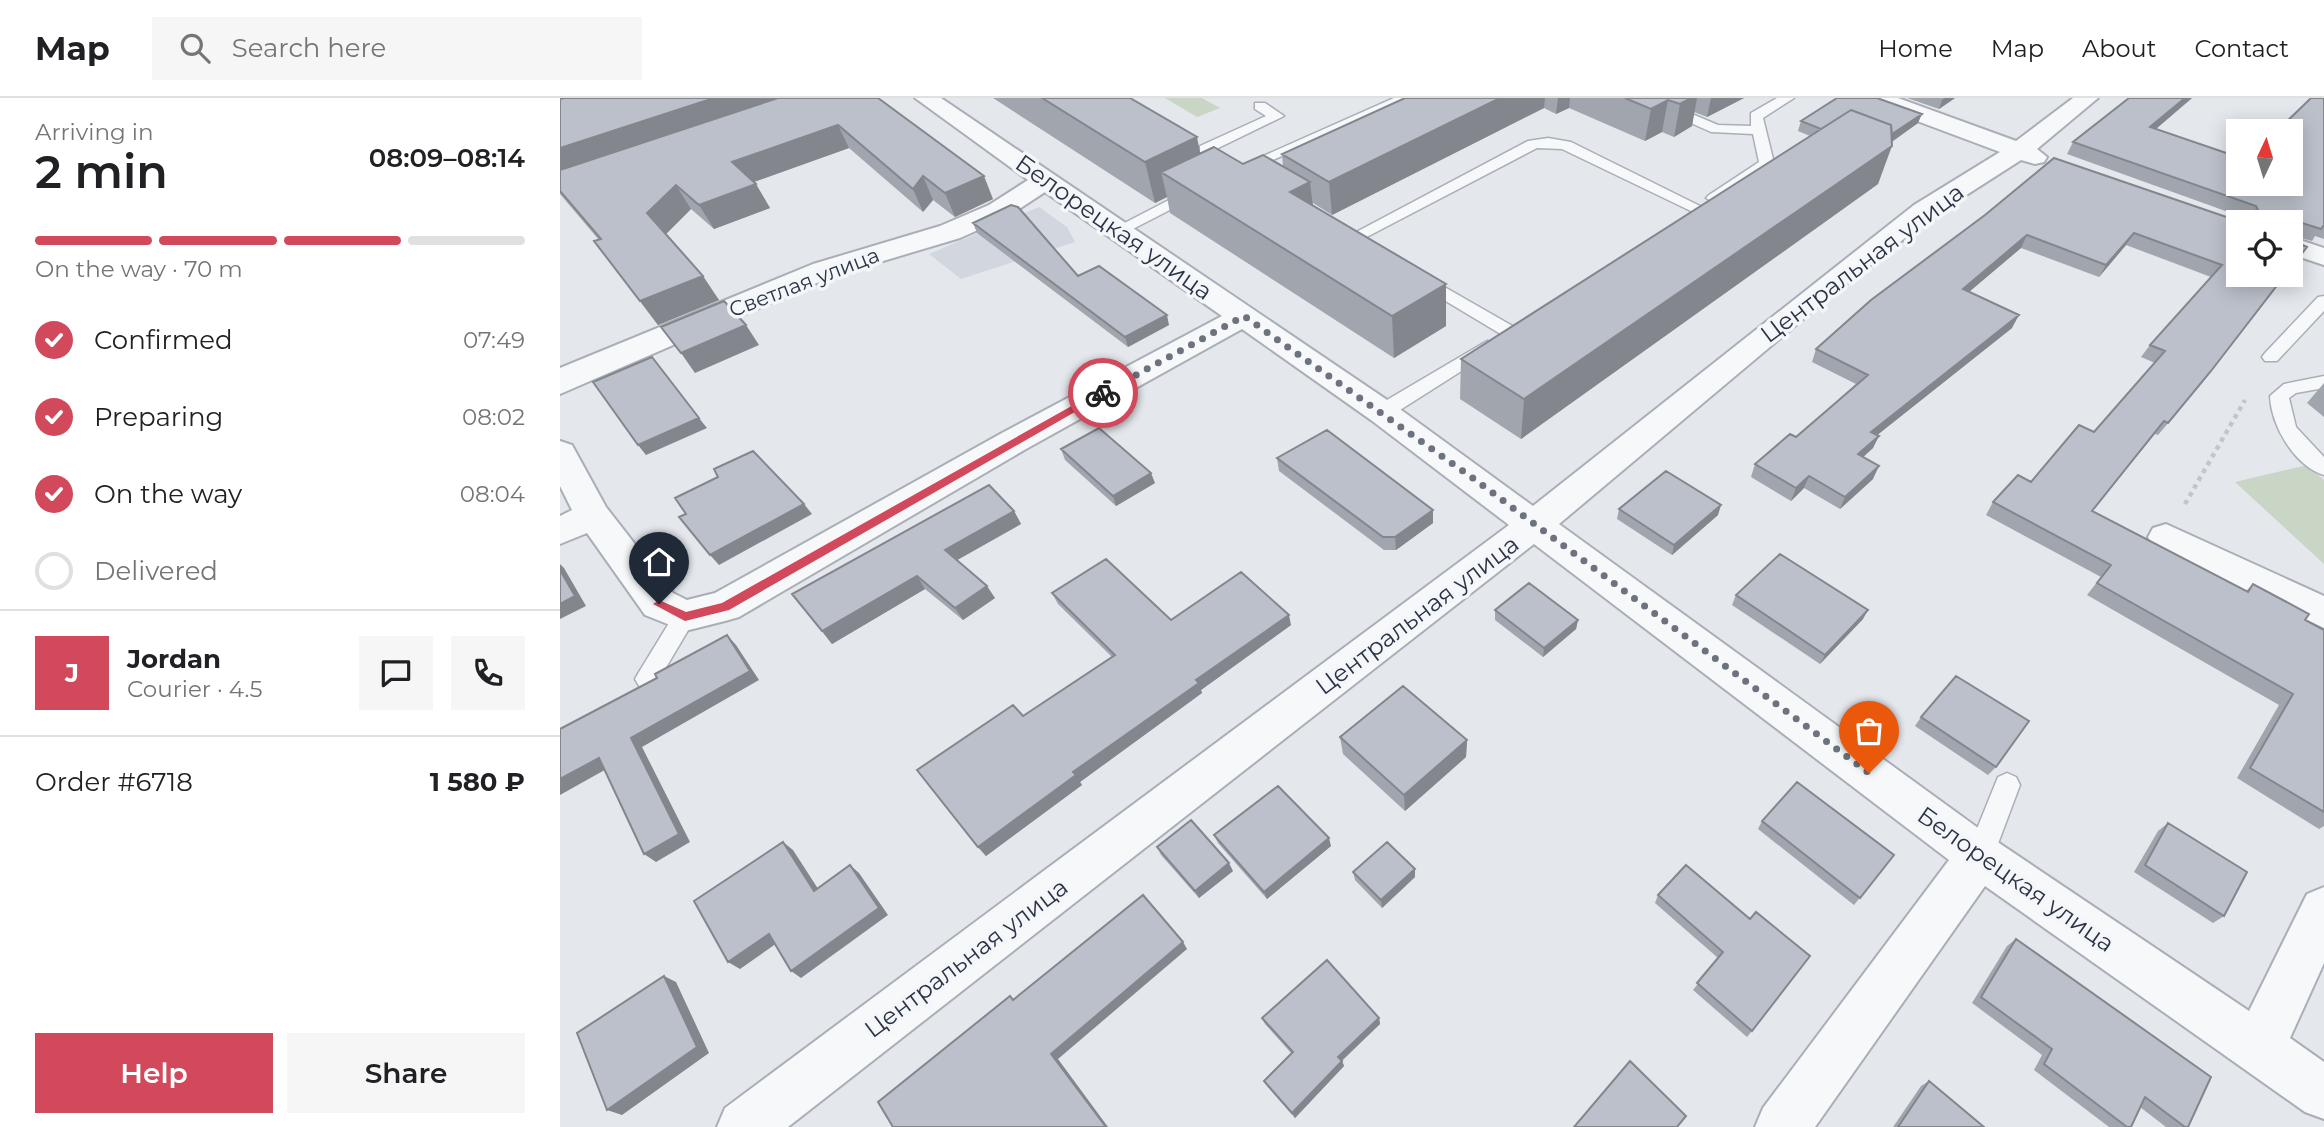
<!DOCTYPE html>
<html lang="en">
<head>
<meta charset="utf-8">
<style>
	:root { --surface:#fff; --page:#f6f6f6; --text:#202124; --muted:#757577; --line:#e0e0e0; --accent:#d1495b }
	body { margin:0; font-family:Montserrat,sans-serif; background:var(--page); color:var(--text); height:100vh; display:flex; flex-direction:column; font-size:26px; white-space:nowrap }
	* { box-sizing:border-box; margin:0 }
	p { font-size:23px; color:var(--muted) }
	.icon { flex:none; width:38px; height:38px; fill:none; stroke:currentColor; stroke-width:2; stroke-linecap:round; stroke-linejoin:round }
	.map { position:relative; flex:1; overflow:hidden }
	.details { display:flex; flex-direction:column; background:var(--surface); width:560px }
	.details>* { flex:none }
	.needle { width:46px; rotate:4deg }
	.fabs { position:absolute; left:1666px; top:21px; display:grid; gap:14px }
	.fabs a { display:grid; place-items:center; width:77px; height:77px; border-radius:0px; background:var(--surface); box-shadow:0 4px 18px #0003; font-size:35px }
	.pin { position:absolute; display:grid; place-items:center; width:60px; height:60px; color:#fff; margin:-72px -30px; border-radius:50% 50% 50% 0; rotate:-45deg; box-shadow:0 0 7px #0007 }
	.pin .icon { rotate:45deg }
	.courier { position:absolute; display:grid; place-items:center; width:70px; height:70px; margin:-35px; border:5px solid #d1495b; border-radius:50%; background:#fff; color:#222; box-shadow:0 2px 9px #0007 }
	.overview em { font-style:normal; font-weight:600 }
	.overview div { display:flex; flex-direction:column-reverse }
	.overview { display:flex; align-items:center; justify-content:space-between; height:119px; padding:0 35px }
	h1 { font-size:46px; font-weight:600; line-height:52px }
	.bar { display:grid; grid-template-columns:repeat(4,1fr); gap:10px 7px; align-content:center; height:84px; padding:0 35px }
	.bar i { height:9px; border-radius:5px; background:var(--line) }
	.bar .on { background:var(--accent) }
	.bar p { grid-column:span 4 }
	.line { display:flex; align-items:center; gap:18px; padding:0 35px; border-top:2px solid var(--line) }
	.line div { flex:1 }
	.round { display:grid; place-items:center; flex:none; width:74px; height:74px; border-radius:0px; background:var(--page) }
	ol { padding:0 35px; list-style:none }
	li { display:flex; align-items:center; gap:21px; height:77px }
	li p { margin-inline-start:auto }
	li .icon { padding:7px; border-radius:50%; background:var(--accent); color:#fff; stroke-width:4 }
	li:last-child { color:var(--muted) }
	li i { width:38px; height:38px; border:4px solid var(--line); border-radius:50% }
	.button { display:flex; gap:14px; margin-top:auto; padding:14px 35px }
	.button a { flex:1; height:80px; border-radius:0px; background:var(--accent); color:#fff; font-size:28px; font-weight:600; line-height:80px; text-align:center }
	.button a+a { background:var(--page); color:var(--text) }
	header { display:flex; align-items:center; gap:42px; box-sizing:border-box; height:98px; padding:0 35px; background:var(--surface); border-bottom:2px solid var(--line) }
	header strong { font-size:33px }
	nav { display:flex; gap:38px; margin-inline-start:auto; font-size:24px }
	.search { width:490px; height:63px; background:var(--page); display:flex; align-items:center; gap:18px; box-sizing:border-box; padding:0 24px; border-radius:0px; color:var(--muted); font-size:26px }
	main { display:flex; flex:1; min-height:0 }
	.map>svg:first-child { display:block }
	.built { fill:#d2d6de }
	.green { fill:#c9d6c5 }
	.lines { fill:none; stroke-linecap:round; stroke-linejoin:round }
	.service-casing { stroke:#a9aeb7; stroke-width:3 }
	.minor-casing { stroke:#a9aeb7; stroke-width:4 }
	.path { stroke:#c2c5cb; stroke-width:4.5; stroke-dasharray:4.5 4.5; stroke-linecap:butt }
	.service { fill:#f7f8fa; fill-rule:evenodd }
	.minor { fill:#f7f8fa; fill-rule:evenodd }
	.wall { fill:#a1a5ae }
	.shaded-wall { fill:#83868d }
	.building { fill:#bbc0ca; stroke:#83868d; stroke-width:2 }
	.route { fill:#d1495b }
	.done { stroke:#6c737f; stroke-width:7; stroke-dasharray:0 12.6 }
	.labels { text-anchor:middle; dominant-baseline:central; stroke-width:7; stroke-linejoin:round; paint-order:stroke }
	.far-street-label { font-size:21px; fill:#2b3445; stroke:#f4f6f9 }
	.street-label { font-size:24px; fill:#2b3445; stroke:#f4f6f9 }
</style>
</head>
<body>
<header>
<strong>Map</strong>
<div class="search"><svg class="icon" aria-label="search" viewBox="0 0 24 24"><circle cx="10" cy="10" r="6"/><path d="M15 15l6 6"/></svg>Search here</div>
<nav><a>Home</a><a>Map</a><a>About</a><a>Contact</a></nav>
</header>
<main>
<section class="details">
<div class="overview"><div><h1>2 min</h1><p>Arriving in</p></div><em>08:09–08:14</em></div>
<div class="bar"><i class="on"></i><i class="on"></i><i class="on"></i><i></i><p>On the way · 70 m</p></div>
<ol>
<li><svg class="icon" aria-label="check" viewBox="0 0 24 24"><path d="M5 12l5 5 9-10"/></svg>Confirmed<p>07:49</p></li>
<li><svg class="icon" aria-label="check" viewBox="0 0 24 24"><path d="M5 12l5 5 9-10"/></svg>Preparing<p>08:02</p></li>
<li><svg class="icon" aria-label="check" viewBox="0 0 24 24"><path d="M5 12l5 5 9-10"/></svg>On the way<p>08:04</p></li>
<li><i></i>Delivered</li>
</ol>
<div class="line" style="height:126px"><b class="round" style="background:var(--accent);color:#fff">J</b><div><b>Jordan</b><p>Courier · 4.5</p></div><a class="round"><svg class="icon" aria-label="chat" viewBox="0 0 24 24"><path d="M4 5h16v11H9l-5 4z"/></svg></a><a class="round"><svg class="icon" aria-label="phone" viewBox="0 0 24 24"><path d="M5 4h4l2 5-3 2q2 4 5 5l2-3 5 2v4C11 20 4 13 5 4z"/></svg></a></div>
<div class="line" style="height:91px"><div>Order #6718</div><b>1 580 ₽</b></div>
<div class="button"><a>Help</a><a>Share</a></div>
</section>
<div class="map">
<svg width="1764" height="1029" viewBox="0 0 1764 1029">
	<rect width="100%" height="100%" fill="#e4e7ec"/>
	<path class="built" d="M 479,109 L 507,129 L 515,144 L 401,181 L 369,156 Z"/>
	<path class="green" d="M 605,0 L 642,0 L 660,10 L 637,19 Z
		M 1747,367 L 1764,382 L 1764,466 L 1675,384 Z"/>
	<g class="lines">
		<defs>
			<path id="service" d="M 834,0 L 853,0 L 686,74 L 681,75 L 674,71 Z
				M 1075,0 L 1094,0 L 1158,27 L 1191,28 L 1191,15 L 1217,0 L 1234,0 L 1203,20 L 1214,65 L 1212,68 L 1154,105 L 1146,100 L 1149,97 L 1199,64 L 1193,36 L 1151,34 Z
				M 695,5 L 705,5 L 724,18 L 650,54 L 640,54 L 640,48 L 706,18 L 695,11 Z
				M 988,40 L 1011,44 L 1146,111 L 1138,116 L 1133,114 L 1002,51 L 977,50 L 799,143 L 793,145 L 785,140 L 968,43 Z
				M 634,89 L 642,94 L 639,97 L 565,135 L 553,135 L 551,132 Z
				M 860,175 L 956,230 L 959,234 L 956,238 L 944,238 L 854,184 L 852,180 L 854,176 Z
				M 1764,198 L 1764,213 L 1717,263 L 1705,263 L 1702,259 L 1705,255 L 1758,199 Z
				M 927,243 L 933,245 L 936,249 L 933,253 L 829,319 L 815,319 L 812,314 L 815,309 Z
				M 1764,278 L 1764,290 L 1736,295 L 1729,300 L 1736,329 L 1764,359 L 1764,377 C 1734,368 1711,327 1710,298 L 1724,286 Z
				M 125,509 L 133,512 L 136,518 L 133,524 L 95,588 L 87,591 L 79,588 L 75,581 L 79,574 L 117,512 Z
				M 1447,675 L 1456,679 L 1460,687 L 1430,767 L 1420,771 L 1410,767 L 1406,758 L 1438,679 Z"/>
			<path id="minor" d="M 355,0 L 381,0 L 833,306 L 973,408 L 1354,107 L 1440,54 L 1309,5 L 1306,0 L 1338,0 L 1456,43 L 1513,0 L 1538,0 L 1477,51 L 1487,59 L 1484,64 L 1475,66 L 1461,62 L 1372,119 L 1267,201 L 999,426 L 1436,743 L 1689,913 L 1747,796 L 1764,789 L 1764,865 L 1730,940 L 1764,964 L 1764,1021 L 1745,1014 L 1425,788 L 1255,1029 L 1195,1029 L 1203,1010 L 1389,762 L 974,446 L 228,1029 L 157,1029 L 165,1010 L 949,427 L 811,322 L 682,231 L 466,351 L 179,519 L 165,523 L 125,533 L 85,517 L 27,435 L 0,446 L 0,418 L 12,412 L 0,388 L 0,343 L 12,347 L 46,409 L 113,495 L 127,502 L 155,495 L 442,335 L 662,218 L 485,94 L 447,119 L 400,140 L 273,178 L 0,296 L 0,270 L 253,166 L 380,128 L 429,107 L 468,82 Z
				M 1731,139 L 1764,150 L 1764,167 L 1731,156 Z
				M 1606,426 L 1764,498 L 1764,530 L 1593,448 L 1588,439 L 1593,430 Z"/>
		</defs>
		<use href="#service" class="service-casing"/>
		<use href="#minor" class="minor-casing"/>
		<path class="path" d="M 1625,406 L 1685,302"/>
		<use href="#service" class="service"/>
		<use href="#minor" class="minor"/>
	</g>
	<path class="wall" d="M 318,0 L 433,101 L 395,119 L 373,102 L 363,114 L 289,50 L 194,84 L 210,110 L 154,131 L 131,111 L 106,136 L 159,202 L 98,227 L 34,143 L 39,142 L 0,96 L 0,1 Z
		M 433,0 L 570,0 L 640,55 L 683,66 L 723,69 L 722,56 L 845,0 L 1184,0 L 1147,19 L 1134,14 L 1132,28 L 1114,39 L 1102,34 L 1085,43 L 1009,10 L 996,16 L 984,10 L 772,117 L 753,105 L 753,108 L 886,228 L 834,260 L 610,115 L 607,99 L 595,105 Z
		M 1347,0 L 1395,0 L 1379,11 Z
		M 1569,0 L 1632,0 L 1596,31 L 1678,86 L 1764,0 L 1764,141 L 1755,138 L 1752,143 L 1738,139 L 1731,170 L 1731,124 L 1682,124 L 1685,120 L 1507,56 L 1513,44 Z
		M 1241,23 L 1358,25 L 1332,44 L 1318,86 L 961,341 L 900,301 L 901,261 L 1250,38 L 1238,33 Z
		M 1494,60 L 1726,177 L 1641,286 L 1598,337 L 1595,336 L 1532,413 L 1686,493 L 1693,486 L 1745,522 L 1764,532 L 1764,728 L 1759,731 L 1677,680 L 1719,607 L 1527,497 L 1541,479 L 1426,417 L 1433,404 L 1471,384 L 1534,334 L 1595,265 L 1581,259 L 1590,247 L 1651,179 L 1566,147 L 1539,179 L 1461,150 L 1409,194 L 1452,230 L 1317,337 L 1313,350 L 1303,359 L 1313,381 L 1280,411 L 1244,390 L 1231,403 L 1191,379 L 1195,366 L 1236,339 L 1296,286 L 1252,264 L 1256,251 L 1425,117 Z
		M 413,125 L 609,227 L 568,249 L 417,135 Z
		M 1764,285 L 1764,319 L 1747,305 Z
		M 501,351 L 595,385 L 556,408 L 505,362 Z
		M 717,360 L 873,412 L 873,425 L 836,452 L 824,452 L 719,373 Z
		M 1059,411 L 1158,417 L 1112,457 L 1057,421 Z
		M 454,413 L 461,426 L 397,462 L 435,500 L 403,522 L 365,491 L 272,546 L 232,496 Z
		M 492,495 L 611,522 L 731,527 L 641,592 L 642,595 L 520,684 L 522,687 L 426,758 L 418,749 L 463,618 L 552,559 L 498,506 Z
		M 1176,497 L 1303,521 L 1260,566 L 1172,507 Z
		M 935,512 L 1018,522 L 1016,531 L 983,559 L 935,522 Z
		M 1361,619 L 1436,669 L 1428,677 L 1355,628 Z
		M 780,639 L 907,642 L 906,659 L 845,713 L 783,656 Z
		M 1202,723 L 1334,757 L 1294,807 L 1198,731 Z
		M 1608,725 L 1664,818 L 1653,825 L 1574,774 L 1598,733 Z
		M 654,737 L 771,748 L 707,801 L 658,745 Z
		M 597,749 L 673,773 L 639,800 L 601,757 Z
		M 855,771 L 855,779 L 822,810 L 795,782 L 793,774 Z
		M 1098,797 L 1190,821 L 1192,933 L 1187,939 L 1133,892 L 1158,860 L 1095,805 Z
		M 1456,841 L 1625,1029 L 1606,1029 L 1580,1009 L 1571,1029 L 1549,1029 L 1474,972 L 1482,957 L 1412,905 L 1447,848 Z
		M 702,920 L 819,920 L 820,926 L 782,963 L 784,968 L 735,1020 L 707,988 L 704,983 L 731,955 L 705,926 Z
		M 1369,983 L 1424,1029 L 1333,1029 L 1361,988 Z"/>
	<path class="shaded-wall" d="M 154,0 L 235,0 L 0,79 L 0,50 Z
		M 940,0 L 985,0 L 984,10 L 772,117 L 769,84 Z
		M 998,0 L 1010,0 L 1009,10 L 996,16 Z
		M 1131,0 L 1137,0 L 1132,28 L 1114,39 L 1120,6 Z
		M 1151,0 L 1184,0 L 1147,19 Z
		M 1385,0 L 1395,0 L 1379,11 L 1382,2 Z
		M 1625,0 L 1632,0 L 1584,41 L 1590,29 Z
		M 1108,2 L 1102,34 L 1085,43 L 1091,11 Z
		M 1362,16 L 1358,25 L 1307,61 L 1310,51 Z
		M 278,27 L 289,50 L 185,87 L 172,64 Z
		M 637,39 L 645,80 L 601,74 L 607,99 L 595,105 L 585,64 Z
		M 1332,48 L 1318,86 L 961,341 L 964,301 Z
		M 363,78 L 373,102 L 363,114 L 353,91 Z
		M 424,78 L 433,101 L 395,119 L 385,95 Z
		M 750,84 L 755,126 L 730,94 Z
		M 196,86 L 210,110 L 154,131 L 139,107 Z
		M 116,87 L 131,111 L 103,139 L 87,115 Z
		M 1574,135 L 1566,147 L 1539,179 L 1546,167 Z
		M 1467,137 L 1461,150 L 1397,204 L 1403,191 Z
		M 1726,177 L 1641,286 L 1598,337 L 1608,325 Z
		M 143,178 L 159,202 L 98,227 L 80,203 Z
		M 886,186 L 886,228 L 834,260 L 832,218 Z
		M 607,217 L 609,227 L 568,249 L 565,239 Z
		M 1459,217 L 1452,230 L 1306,346 L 1311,334 Z
		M 186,227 L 199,247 L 135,275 L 121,255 Z
		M 139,320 L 147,330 L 86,357 L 78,347 Z
		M 1319,338 L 1313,350 L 1292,369 L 1298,356 Z
		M 1319,368 L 1313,381 L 1280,411 L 1285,399 Z
		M 591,375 L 595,385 L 556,408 L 553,398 Z
		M 1249,378 L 1244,390 L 1231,403 L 1236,390 Z
		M 244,406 L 252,416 L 159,467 L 150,457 Z
		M 1161,407 L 1158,417 L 1112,457 L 1114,447 Z
		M 873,412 L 873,425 L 836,452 L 835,439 Z
		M 454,413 L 461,426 L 392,465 L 385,452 Z
		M 0,466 L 4,470 L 26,508 L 0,521 Z
		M 357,478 L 365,491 L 272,546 L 262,533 Z
		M 427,488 L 435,500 L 403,522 L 395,510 Z
		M 1308,512 L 1303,521 L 1260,566 L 1265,557 Z
		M 729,517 L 731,527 L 641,592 L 642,595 L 520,684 L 522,687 L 426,758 L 418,749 L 513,674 L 636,582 Z
		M 1018,522 L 1016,531 L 983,559 L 984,550 Z
		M 167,537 L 176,547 L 199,582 L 82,649 L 130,744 L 96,764 L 84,756 L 71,640 Z
		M 907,642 L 906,659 L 845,713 L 844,697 Z
		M 39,660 L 50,669 L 0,697 L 0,681 Z
		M 769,740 L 771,748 L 707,801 L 704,794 Z
		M 223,744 L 233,752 L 264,800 L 254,793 Z
		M 669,765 L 673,773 L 639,800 L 635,793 Z
		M 290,767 L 299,775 L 328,817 L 241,880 L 231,873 Z
		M 855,771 L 855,779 L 822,810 L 821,802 Z
		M 209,836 L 220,843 L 180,871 L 168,864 Z
		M 623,844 L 627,851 L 498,961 L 548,1029 L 546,1029 L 491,956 Z
		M 104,878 L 116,884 L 149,955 L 62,1017 L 47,1012 Z
		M 819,920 L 820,926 L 780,964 L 778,959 Z
		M 782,963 L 784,968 L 735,1020 L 732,1015 Z"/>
	<path class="building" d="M 4,0 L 154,0 L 0,50 L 0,1 Z
		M 218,0 L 318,0 L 424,78 L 385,95 L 363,78 L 353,91 L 278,27 L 172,64 L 196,86 L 139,107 L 116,87 L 87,115 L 143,178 L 80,203 L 34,143 L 41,141 L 0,93 L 0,72 Z
		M 482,0 L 570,0 L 637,39 L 585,64 Z
		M 845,0 L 940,0 L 769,84 L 722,56 Z
		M 1065,0 L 1131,0 L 1120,6 L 1108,2 L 1091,11 Z
		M 1277,0 L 1317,0 L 1362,16 L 1332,36 L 1331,27 L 1291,12 L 1261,31 L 1241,23 Z
		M 1569,0 L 1625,0 L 1590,29 L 1678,59 L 1678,86 L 1731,86 L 1731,33 L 1717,33 L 1751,0 L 1764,0 L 1764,127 L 1761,131 L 1739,124 L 1738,145 L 1747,149 L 1731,170 L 1731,124 L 1688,124 L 1689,114 L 1698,112 L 1696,108 L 1513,44 Z
		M 1291,12 L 1331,27 L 1332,48 L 964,301 L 901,261 Z
		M 654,49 L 683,66 L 703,57 L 750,84 L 730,94 L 886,186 L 832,218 L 601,74 Z
		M 1494,60 L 1681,124 L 1678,124 L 1678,177 L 1725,177 L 1651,273 L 1608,325 L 1604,323 L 1532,413 L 1688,494 L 1693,486 L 1749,516 L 1745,522 L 1764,532 L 1764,714 L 1690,670 L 1733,596 L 1537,485 L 1551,467 L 1433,404 L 1458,377 L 1471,384 L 1519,327 L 1534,334 L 1605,253 L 1590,247 L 1662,167 L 1574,135 L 1546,167 L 1467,137 L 1403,191 L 1459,217 L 1311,334 L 1319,338 L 1298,356 L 1319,368 L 1285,399 L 1249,378 L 1236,390 L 1195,366 L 1230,336 L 1236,339 L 1308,277 L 1256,251 L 1311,202 L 1425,117 Z
		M 451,107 L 458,109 L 518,178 L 539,168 L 607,217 L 565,239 L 413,125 Z
		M 164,203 L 186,227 L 121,255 L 101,229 Z
		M 92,259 L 139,320 L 78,347 L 33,284 Z
		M 539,330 L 591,375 L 553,398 L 501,351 Z
		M 767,332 L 873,412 L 835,439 L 823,439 L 717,360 Z
		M 193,353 L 244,406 L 150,457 L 119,419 L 126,416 L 115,400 L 158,379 L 154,371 Z
		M 1106,373 L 1161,407 L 1114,447 L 1059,411 Z
		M 429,387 L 454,413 L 385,452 L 427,488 L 395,510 L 357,478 L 262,533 L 232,496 Z
		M 1220,456 L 1308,512 L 1265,557 L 1176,497 Z
		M 546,461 L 611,522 L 681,474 L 729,517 L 636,582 L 639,585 L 513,674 L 516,677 L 418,749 L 357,672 L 453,607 L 463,618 L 555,557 L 492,495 Z
		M 0,472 L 15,498 L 0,506 Z
		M 969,485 L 1018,522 L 984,550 L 935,512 Z
		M 167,537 L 190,573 L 71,640 L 119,736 L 84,756 L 39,660 L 0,681 L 0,631 L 97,580 L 95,576 Z
		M 1396,578 L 1469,623 L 1436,669 L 1361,619 Z
		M 843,588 L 907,642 L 844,697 L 780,639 Z
		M 1237,684 L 1334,757 L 1300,800 L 1202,723 Z
		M 718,688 L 769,740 L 704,794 L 654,737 Z
		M 631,722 L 669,765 L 635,793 L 597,749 Z
		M 1608,725 L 1687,774 L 1664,818 L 1585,767 Z
		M 223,744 L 254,793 L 290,767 L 319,810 L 231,873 L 209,836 L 168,864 L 134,803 Z
		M 827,744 L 855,771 L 821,802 L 793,774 Z
		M 1126,767 L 1190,821 L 1196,814 L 1250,858 L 1192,933 L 1137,885 L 1163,854 L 1098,797 Z
		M 583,797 L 623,844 L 491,956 L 546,1029 L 333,1029 L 318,1004 L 450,898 L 453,902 Z
		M 1456,841 L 1651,979 L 1628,1029 L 1625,1029 L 1585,999 L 1571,1029 L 1567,1029 L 1484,966 L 1492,951 L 1421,899 Z
		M 767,862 L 819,920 L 778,959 L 782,963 L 732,1015 L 704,983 L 733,954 L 702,920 Z
		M 104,878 L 137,949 L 47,1012 L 17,935 Z
		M 1070,963 L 1126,1018 L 1117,1029 L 1014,1029 Z
		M 1369,983 L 1424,1029 L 1338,1029 Z"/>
	<path class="route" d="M 540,292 L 548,295 L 169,512 L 125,523 L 93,506 L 99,502 L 126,514 L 162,505 Z"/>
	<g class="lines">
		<path class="done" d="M 543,295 L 684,218 L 910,378 L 1309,675"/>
	</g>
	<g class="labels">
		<g class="far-street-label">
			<text transform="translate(244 184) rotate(-21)">Светлая улица</text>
		</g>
		<g class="street-label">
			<text transform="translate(554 129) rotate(35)">Белорецкая улица</text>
			<text transform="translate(1302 165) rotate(-37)">Центральная улица</text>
			<text transform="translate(857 517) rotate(-37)">Центральная улица</text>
			<text transform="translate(1456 781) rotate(35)">Белорецкая улица</text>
			<text transform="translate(406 860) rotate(-37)">Центральная улица</text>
		</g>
	</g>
</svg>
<div class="fabs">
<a><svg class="needle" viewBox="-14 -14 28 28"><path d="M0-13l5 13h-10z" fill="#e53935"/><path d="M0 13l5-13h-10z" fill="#757577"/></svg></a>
<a><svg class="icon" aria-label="locate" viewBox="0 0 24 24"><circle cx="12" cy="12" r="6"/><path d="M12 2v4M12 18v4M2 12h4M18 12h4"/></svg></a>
</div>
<div class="pin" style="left:1309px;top:675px;background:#ea580c"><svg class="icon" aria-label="bag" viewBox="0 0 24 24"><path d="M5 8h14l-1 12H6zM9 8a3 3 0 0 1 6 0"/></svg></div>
<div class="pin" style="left:99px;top:506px;background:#1f2937"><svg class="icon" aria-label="home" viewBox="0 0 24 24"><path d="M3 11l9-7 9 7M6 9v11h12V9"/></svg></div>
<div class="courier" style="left:543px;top:295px"><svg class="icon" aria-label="bike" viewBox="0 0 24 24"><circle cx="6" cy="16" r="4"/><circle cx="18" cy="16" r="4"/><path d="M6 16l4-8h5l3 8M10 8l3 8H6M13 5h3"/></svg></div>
</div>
</main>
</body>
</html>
